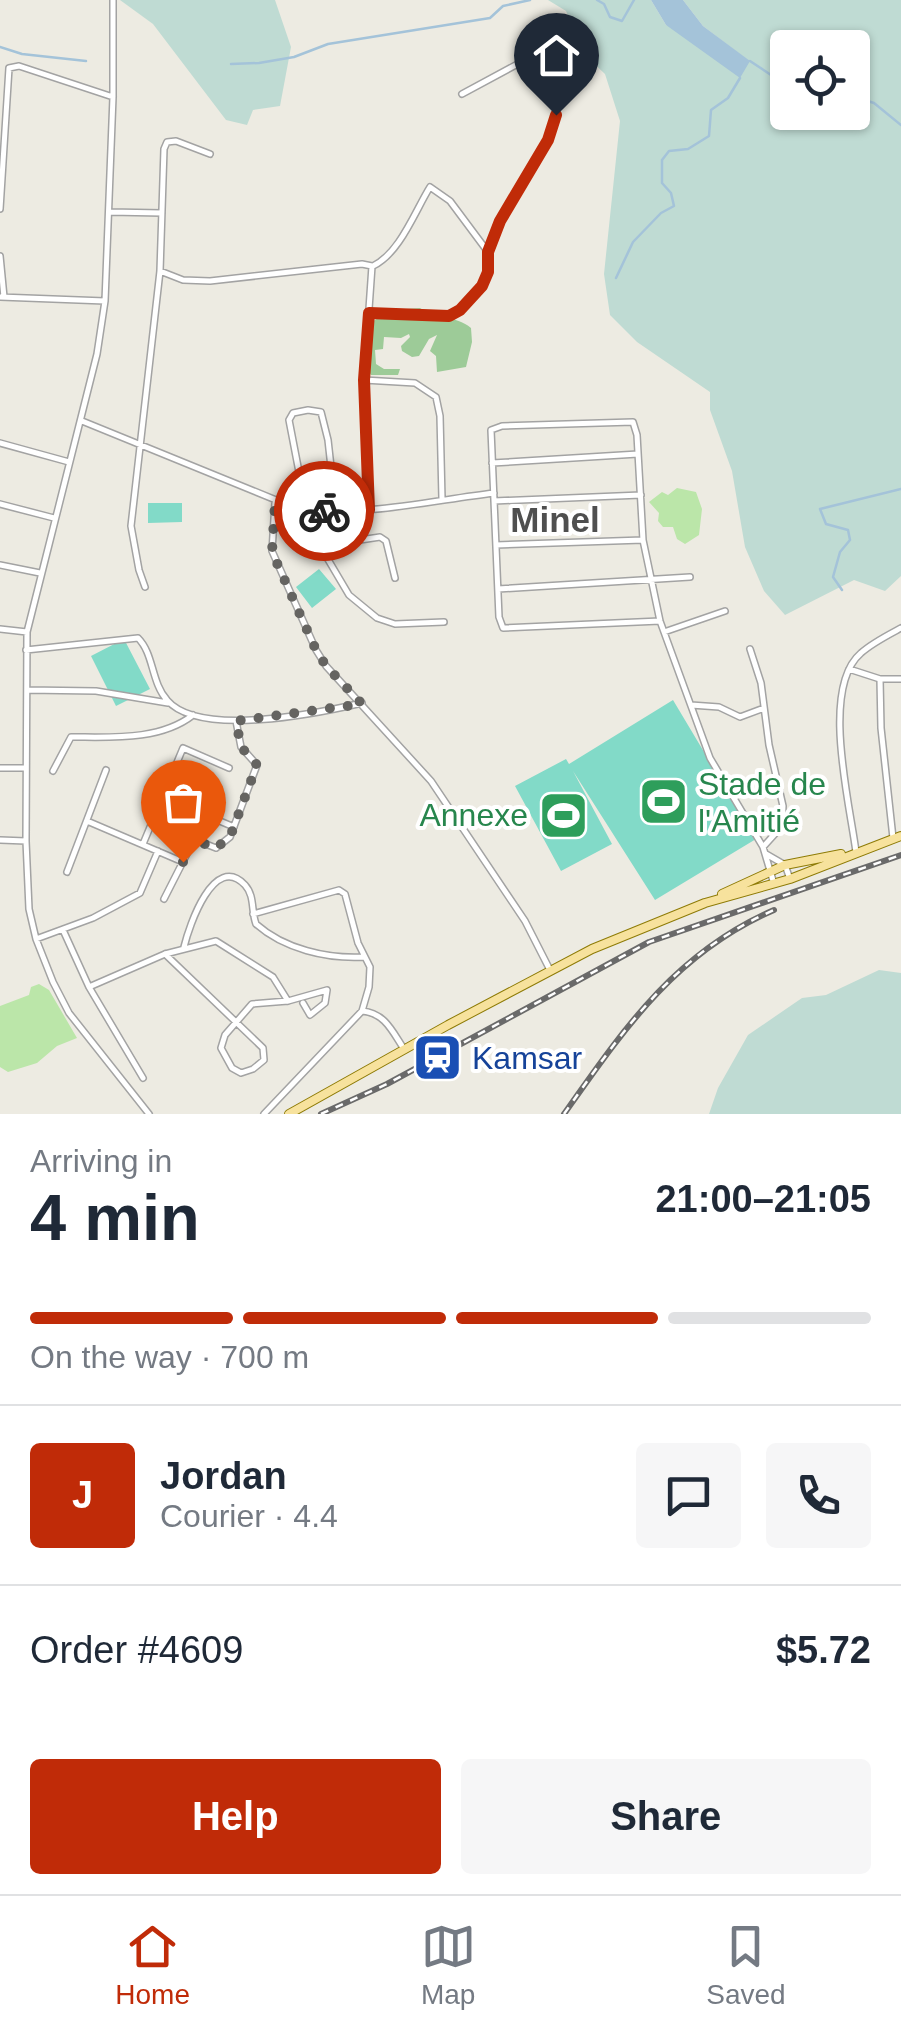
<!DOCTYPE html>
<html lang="en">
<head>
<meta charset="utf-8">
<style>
	:root { --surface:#fff; --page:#f6f6f7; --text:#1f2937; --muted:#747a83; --line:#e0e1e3; --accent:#c02b08 }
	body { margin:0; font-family:Helvetica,sans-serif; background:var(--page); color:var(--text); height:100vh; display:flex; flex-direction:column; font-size:38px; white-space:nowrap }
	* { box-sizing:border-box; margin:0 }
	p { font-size:32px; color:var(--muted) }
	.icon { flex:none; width:55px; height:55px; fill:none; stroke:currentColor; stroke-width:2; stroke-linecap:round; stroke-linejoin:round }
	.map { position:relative; height:1114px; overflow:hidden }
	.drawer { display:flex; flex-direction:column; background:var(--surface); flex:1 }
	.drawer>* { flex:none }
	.buttons { position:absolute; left:770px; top:30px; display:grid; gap:20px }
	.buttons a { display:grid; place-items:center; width:100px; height:100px; border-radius:10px; background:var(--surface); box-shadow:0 2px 8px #0004; font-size:50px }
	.pin { position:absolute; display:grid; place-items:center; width:85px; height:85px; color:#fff; margin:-102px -42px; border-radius:50% 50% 50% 0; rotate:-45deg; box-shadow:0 0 10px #0007 }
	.pin .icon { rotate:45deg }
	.courier { position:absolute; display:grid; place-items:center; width:100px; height:100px; margin:-50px; border:8px solid #c02b08; border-radius:50%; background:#fff; color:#222; box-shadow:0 2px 12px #0007 }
	.headline em { font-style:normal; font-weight:800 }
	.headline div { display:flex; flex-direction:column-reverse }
	.headline { display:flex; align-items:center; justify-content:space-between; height:170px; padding:0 30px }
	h1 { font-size:65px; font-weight:800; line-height:75px }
	.bar { display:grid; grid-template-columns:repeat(4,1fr); gap:15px 10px; align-content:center; height:120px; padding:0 30px }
	.bar i { height:12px; border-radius:8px; background:var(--line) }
	.bar .on { background:var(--accent) }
	.bar p { grid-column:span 4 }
	.line { display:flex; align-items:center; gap:25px; padding:0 30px; border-top:2px solid var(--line) }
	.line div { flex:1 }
	.round { display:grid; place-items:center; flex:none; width:105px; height:105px; border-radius:10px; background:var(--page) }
	.button { display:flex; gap:20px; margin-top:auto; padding:20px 30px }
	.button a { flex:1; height:115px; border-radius:10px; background:var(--accent); color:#fff; font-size:40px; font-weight:800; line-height:115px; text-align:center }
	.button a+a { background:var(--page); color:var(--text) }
	.dock { display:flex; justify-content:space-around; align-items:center; height:140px; border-top:2px solid var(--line); background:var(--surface); font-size:28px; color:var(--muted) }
	.dock a { display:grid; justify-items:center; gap:5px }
	.dock .on { color:var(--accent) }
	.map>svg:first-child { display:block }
	.grass { fill:#bbe6a9 }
	.forest { fill:#9dcb98 }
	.wetland { fill:#bfdbd3; fill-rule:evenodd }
	.pitch { fill:#82dac8 }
	.water { fill:#a4c3d9 }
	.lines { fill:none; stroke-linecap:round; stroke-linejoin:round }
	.stream { stroke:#a4c3d9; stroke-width:2.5 }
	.minor-casing { stroke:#a3a3a3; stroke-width:8 }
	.primary-casing { stroke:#8e7b06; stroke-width:10 }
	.minor { stroke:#fff; stroke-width:5 }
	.primary { stroke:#f7e29d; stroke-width:8 }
	.rail-casing { stroke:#6a6a6a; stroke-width:6 }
	.rail { stroke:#fff; stroke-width:2.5; stroke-dasharray:8; stroke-linecap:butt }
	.done { stroke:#656461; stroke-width:10; stroke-dasharray:0 18 }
	.route { stroke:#c02b08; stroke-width:12 }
	.labels { text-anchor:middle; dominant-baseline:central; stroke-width:8; stroke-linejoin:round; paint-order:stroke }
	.leisure-label { font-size:32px; fill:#27864d; stroke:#fff; text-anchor:start }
	.transit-label { font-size:32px; fill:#164399; stroke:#fff; text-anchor:start }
	.neighbourhood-label { font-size:35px; font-weight:bold; fill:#4f4f4f; stroke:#fff }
</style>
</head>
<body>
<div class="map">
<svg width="901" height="1114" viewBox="0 0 901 1114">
	<rect width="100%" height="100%" fill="#edebe2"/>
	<path class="grass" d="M 677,488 L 696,492 L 702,509 L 699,535 L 685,544 L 677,539 L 673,527 L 663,527 L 658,521 L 659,513 L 649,502 L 662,492 L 668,495 Z
		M 39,984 L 49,990 L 77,1038 L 57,1046 L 37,1063 L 8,1072 L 0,1067 L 0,1006 L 29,995 L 31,987 Z"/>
	<path class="forest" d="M 420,308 C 440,322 454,314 471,328 L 472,342 L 466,367 L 437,372 L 436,356 L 430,351 L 437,335 L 429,339 L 419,356 L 412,357 L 402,351 L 401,346 L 410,337 L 409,334 L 401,338 L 384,337 L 383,349 L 375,350 L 376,364 L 384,369 L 400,369 L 398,375 L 371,375 L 367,369 L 370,323 L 390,311 L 402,314 L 406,309 Z"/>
	<path class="wetland" d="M 120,0 L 275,0 L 291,47 L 280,106 L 253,110 L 247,125 L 226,120 L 153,24 Z
		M 548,0 L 651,0 L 666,25 L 749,61 L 703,26 L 683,0 L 901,0 L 901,576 L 885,591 L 854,580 L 785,615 L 764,591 L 745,547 L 732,471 L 710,410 L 710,392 L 637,342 L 610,315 L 604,274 L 620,121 L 605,74 L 587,57 L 566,11 ZM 788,48 L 852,48 L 852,112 L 788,112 Z
		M 879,970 L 901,973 L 901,1114 L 709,1114 L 718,1088 L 748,1035 L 802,998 L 826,995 Z"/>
	<path class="pitch" d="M 148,503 L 182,503 L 182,522 L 148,523 Z
		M 319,569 L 336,589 L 312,608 L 296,587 Z
		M 124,639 L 150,689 L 116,706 L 91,656 Z
		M 673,700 L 756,839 L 655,900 L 573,771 L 612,844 L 561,871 L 515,786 L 566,759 L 569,764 Z"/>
	<path class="water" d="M 651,0 L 683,0 L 703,26 L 750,61 L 740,78 L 666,25 Z"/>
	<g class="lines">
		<path class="stream" d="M 597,0 L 604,4 L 610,17 L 622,21 L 634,0
			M 0,47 L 22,54 L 86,61
			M 750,61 L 774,77 L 788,79
			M 231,64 L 259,63 L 294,57 L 328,44 L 490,18 L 503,6 L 530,0
			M 852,96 L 874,103 L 901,125
			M 616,278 L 633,242 L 661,213 L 674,206 L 671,193 L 662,183 L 662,160 L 669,151 L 688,149 L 709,136 L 711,110 L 728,98 L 740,78
			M 842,590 L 833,577 L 840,552 L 850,540 L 848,530 L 826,524 L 820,509 L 901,489"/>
		<defs>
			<path id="minor" d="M 113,0 L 113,97 L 105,301 L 97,354 L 27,632 L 26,841 L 29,909 L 36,939 L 53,982 L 69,1013 L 149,1114
				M 462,94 L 564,39
				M 0,209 L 9,68 L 19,66 L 113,97
				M 110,212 L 162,213
				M 0,256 L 4,297
				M 373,266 C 400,253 415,211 430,187 L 450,201 L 488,252
				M 160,271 L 183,280 L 210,281 L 362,264 L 372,266 L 364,380 L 369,509
				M 0,297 L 105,301
				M 369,313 L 449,316 C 463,309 474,298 482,285 C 489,273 486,261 490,248 C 503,204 548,159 555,117 C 560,92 538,70 532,46
				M 364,380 L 415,383 L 436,397 L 440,416 L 442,499
				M 82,421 L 298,509 C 362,517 429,501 494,493
				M 0,443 L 69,462
				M 492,463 L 638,454
				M 494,501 L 641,495
				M 275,503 L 272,551 L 316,650 L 326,666 L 431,781 L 525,921 L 550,970
				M 0,504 L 54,518
				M 336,512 L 328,440 L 321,412 L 308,410 L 293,413 L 289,420 L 310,529 L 349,595 L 377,618 L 395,624 L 444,622
				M 496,545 L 643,540
				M 320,546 L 380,537 L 386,541 L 395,578
				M 0,565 L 40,573
				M 145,587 L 139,570 L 131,526 L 160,271 L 164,149 L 167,142 L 176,141 L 210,154
				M 498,589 L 690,577
				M 660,621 L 503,628 L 499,617 L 491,430 L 502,426 L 633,422 L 637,435 L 643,540 L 660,621 L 710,758 L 763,847 L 774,884
				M 0,629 L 27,632
				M 664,632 L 725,611
				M 750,649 L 761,683 L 769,745 L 783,806 L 782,826 L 763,847
				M 26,650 L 138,638 C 154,654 151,682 167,700 C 199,738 319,713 362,703
				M 849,669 L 880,679 L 901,679
				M 880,679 L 881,728 L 893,838
				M 27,690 L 96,691 L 168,703
				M 691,705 L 719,707 L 740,717 L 764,708
				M 0,768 L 26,768
				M 53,771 L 71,737 C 110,737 160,741 193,715
				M 163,797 L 234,827
				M 87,821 L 183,862
				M 152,823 L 216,848 L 230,837 L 257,765 L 241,747 L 236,721
				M 0,840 L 26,841
				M 143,844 L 183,748 L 229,768
				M 856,852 C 850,804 820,688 861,653 C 872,643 888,635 901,628
				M 766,854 L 785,865 L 790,879
				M 67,872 L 106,770
				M 164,899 L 194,840
				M 253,914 L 339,890 L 345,894 L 358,943 L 370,967 L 369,987 L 362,1011 L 264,1114
				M 63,930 L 89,987 L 143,1078
				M 36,939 L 93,918 L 140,893 L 158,851
				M 184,947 C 189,926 214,852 245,885 C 255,896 251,911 256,924 C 284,949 327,959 364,957
				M 165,954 L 263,1048 L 264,1060 L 253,1069 L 241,1073 L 232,1068 L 221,1048 L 225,1035 L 252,1004 L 288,1001 L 327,990 L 325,1003 L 310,1015 L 303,1003
				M 89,987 L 165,954 L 216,941 L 273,977 L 288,1001
				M 362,1011 C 385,1013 392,1031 404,1049"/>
			<path id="primary" d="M 722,894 L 785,865 L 841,854
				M 289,1114 L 448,1025 L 592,949 L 705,903 L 790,879 L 901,836"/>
		</defs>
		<use href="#minor" class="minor-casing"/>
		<use href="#primary" class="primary-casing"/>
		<use href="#minor" class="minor"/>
		<use href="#primary" class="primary"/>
		<defs>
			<path id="rail" d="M 321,1114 L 387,1084 L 649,942 L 901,855
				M 564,1114 C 624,1029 675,953 774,910"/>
		</defs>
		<use href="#rail" class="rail-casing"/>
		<use href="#rail" class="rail"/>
	</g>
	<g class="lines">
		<path class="done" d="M 183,862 L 194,840 L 216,848 L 230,837 L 257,765 L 241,747 L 236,721 L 362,704 L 326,666 L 316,650 L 272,552 L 275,503 L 324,511"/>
		<path class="route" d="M 324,511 L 369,510 L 364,380 L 369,313 L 449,316 L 460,310 L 482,286 L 488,272 L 488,252 L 500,221 L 548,140 L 556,115"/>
	</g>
	<defs>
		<symbol id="stadium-square" viewBox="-11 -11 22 22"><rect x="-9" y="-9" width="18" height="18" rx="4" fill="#2e9e5b" stroke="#fff"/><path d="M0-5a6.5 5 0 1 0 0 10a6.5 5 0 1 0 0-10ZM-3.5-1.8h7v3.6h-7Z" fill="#fff"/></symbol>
		<symbol id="station-square" viewBox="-11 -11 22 22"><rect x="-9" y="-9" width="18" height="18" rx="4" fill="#1a4fb4" stroke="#fff"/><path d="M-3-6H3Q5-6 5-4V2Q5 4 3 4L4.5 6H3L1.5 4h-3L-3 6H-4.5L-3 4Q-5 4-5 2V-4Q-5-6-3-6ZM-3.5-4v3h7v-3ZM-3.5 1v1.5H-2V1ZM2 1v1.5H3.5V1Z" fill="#fff"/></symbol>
	</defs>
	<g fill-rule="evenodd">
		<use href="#stadium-square" x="636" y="774" width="55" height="55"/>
		<use href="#stadium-square" x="536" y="788" width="55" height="55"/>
		<use href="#station-square" x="410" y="1030" width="55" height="55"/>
	</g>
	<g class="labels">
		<g class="leisure-label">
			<text x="698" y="784">Stade de<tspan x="698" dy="37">l'Amitié</tspan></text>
			<text x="528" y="815" text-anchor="end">Annexe</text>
		</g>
		<g class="transit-label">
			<text x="472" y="1058">Kamsar</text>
		</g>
		<g class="neighbourhood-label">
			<text x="555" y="519">Minel</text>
		</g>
	</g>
</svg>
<div class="buttons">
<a><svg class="icon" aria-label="locate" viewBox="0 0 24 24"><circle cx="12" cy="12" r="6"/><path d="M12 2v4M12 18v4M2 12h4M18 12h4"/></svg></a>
</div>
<div class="pin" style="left:183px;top:862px;background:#ea580c"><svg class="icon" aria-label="bag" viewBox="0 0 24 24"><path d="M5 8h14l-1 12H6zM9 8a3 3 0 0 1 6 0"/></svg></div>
<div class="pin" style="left:556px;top:115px;background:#1f2937"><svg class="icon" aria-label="home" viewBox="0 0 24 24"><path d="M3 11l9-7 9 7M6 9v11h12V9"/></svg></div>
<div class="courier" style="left:324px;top:511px"><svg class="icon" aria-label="bike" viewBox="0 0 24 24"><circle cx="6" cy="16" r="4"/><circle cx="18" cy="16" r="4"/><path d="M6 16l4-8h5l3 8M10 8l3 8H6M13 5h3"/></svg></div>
</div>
<section class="drawer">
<div class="headline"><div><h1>4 min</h1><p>Arriving in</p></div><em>21:00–21:05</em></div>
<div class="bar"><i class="on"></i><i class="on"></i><i class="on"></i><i></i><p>On the way · 700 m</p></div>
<div class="line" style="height:180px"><b class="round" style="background:var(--accent);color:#fff">J</b><div><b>Jordan</b><p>Courier · 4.4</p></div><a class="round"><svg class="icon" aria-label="chat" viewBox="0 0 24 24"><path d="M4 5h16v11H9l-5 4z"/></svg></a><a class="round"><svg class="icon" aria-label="phone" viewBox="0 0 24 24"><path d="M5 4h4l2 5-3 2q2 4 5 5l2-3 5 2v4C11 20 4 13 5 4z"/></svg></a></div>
<div class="line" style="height:130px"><div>Order #4609</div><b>$5.72</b></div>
<div class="button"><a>Help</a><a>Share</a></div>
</section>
<nav class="dock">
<a class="on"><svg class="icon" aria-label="home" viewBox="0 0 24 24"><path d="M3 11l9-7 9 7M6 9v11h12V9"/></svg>Home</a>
<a><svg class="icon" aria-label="map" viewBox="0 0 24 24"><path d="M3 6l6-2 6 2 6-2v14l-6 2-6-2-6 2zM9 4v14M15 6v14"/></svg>Map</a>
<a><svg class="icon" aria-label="saved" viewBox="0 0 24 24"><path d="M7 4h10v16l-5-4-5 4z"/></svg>Saved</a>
</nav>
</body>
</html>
